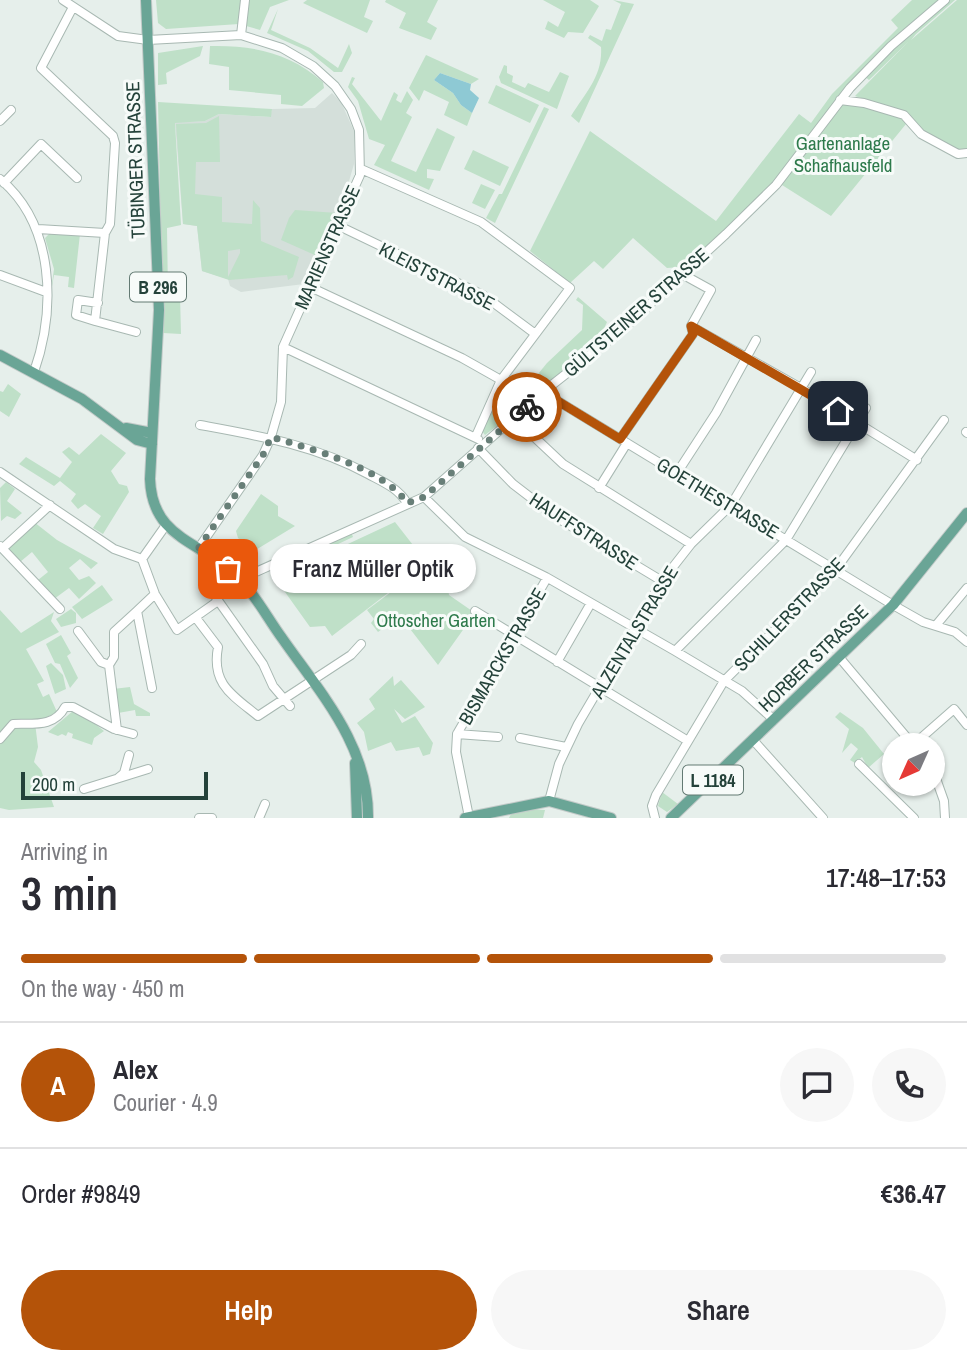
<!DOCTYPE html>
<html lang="en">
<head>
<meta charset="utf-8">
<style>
	:root { --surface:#fff; --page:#f7f7f7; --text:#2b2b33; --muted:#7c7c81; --line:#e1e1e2; --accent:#b45309 }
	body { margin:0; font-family:"Archivo Narrow",sans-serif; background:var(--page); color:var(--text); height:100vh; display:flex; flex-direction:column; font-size:26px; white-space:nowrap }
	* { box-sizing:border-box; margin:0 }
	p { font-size:23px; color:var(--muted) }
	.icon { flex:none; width:38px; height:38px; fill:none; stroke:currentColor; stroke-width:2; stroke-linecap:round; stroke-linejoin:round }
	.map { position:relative; height:818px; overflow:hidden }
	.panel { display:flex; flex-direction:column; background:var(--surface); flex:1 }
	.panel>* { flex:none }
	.needle { width:46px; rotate:225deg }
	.controls { position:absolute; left:882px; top:733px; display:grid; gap:14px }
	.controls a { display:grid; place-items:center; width:63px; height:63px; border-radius:50%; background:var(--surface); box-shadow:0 2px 5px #0004; font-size:35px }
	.scale { position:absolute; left:21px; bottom:18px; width:187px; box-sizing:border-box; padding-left:7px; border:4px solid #24423a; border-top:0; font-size:19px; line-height:24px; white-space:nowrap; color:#24423a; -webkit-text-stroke:5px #f7fbf9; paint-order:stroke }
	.pin { position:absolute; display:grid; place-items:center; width:60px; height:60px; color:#fff; margin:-30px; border-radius:14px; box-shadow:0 4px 10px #0006 }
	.courier { position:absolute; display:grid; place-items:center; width:70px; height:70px; margin:-35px; border:5px solid #b45309; border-radius:50%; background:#fff; color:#222; box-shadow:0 2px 9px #0007 }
	.bubble { position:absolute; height:49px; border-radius:24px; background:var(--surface); box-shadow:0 2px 5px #0004; font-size:23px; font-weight:600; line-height:49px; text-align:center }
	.headline em { font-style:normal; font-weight:600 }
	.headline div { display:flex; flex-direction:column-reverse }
	.headline { display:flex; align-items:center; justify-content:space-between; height:119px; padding:0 21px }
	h1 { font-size:46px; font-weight:600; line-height:52px }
	.bar { display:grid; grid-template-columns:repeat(4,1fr); gap:10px 7px; align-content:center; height:84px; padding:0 21px }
	.bar i { height:9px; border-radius:5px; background:var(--line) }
	.bar .selected { background:var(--accent) }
	.bar p { grid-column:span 4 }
	.line { display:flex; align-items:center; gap:18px; padding:0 21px; border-top:2px solid var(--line) }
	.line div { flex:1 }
	.round { display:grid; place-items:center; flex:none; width:74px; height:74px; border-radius:37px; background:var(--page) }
	.cta { display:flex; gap:14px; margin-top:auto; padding:14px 21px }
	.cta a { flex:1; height:80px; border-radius:42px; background:var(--accent); color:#fff; font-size:28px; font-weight:600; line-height:80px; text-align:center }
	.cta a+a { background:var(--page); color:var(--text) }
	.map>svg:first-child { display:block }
	.built { fill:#d4dfda }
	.green { fill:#bfe0c8; fill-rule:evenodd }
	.water { fill:#8ec9d4 }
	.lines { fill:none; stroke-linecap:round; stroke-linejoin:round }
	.minor-casing { stroke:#a8b8b2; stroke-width:10 }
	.major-casing { stroke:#c2cac8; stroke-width:12 }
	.minor { stroke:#fff; stroke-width:8 }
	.major { stroke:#6aa596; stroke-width:10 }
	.done { stroke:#687f78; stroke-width:7; stroke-dasharray:0 12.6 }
	.route { stroke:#b45309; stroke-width:9 }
	.labels { text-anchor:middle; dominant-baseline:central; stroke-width:6; stroke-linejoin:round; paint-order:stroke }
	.shield { fill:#f7fbf9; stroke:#637a73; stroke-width:2 }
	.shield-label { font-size:18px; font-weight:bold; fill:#24423a }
	.park-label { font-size:19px; fill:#2d7a4b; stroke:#f7fbf9 }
	.street-label { font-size:19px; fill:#24423a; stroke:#f7fbf9 }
</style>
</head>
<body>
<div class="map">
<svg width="967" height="818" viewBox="0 0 967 818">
	<rect width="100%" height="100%" fill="#e6efeb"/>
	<path class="built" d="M 332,93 L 341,102 L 354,131 L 354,164 L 345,195 L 304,284 L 241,292 L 230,286 L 228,279 L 202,271 L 197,226 L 183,224 L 175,122 L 205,121 L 219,114 L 270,117 L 272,109 L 315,108 Z"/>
	<path class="green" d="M 156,0 L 289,0 L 270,7 L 260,30 L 239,24 L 166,29 L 158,23 Z
		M 307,0 L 370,0 L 364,17 L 373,21 L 367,33 L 303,3 Z
		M 386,0 L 438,0 L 427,22 L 437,28 L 431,40 L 399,28 L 406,13 L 385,2 Z
		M 543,0 L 590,0 L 599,6 L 583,33 L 568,32 L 564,38 L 545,29 L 548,21 L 558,27 L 565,12 Z
		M 613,0 L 634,4 L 579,123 L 571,116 C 585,93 603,76 601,47 L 588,38 L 590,35 L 602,41 L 606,29 L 611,30 L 621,4 Z
		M 912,0 L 955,0 L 916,34 L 911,40 L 957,0 L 967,0 L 967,151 L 959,152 L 916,128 L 909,114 L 855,96 L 909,41 L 869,80 L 864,76 L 849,92 L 849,97 L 908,115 L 906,124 L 831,216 L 782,185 L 691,272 L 681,267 L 667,268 L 633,238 L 603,269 L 594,261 L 570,283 L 530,251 L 590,131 L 716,221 L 799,114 L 811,123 L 832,94 L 898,28 L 891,20 Z
		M 278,9 L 271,30 L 310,48 L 338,68 L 349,44 L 352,53 L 342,72 L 334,72 L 308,51 L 267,33 Z
		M 203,46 L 200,56 L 166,73 L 167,84 L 158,85 L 158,53 Z
		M 210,46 C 253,45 290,53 323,82 L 324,88 L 302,106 L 281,104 L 281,95 L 229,90 L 229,67 L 209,64 Z
		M 426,55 L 479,79 L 471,84 L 440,73 L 434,80 L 453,93 L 461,105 L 472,113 L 467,126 L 444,115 L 449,102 L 424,90 L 419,101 L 409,88 Z
		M 504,65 L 507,66 L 507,73 L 513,76 L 512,82 L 525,88 L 528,83 L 549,92 L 560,72 L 569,76 L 557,109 L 501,83 L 499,77 Z
		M 352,77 L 355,78 L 352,84 L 381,121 L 394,92 L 398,95 L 396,100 L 401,103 L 407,91 L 413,100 L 406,113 L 412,117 L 391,161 L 416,172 L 437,128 L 455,137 L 440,171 L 427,169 L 427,178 L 434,179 L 429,190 L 374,165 L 385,145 L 369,139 L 358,101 L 348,87 Z
		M 496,85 L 539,105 L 530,123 L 488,103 Z
		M 158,102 L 272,109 L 271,117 L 219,114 L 205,121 L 175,123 L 181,225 L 167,228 L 168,293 L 180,295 L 181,334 L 163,333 Z
		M 544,107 L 549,109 L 495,223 L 486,218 L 499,194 L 502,194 Z
		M 219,116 L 220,162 L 196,162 L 195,194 L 222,197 L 222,222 L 252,224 L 253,200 L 260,208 L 261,241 L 299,257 L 293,277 L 288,280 L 287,275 L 229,280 L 202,271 L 197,226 L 183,224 L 176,124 L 206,123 ZM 240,249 L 240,253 L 228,277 L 228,251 Z
		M 473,150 L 509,167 L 500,186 L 464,169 Z
		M 481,184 L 495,190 L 485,209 L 472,203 Z
		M 295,210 L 337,213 L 317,256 L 281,240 L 289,218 Z
		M 50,233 L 80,234 L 74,288 L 68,287 L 69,277 L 54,275 L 50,298 L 54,269 L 45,238 Z
		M 578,297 L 607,322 L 598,342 L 512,414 L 495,397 L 497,393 L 510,402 L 521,395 L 547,363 L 582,330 L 583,305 L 576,300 Z
		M 8,384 L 21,394 L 9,417 L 0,411 L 0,391 L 3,392 Z
		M 494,401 L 510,416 L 485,435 L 482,431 Z
		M 101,434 L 126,453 L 111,471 L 119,484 L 127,486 L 129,492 L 103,534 L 93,528 L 101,516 L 85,504 L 78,509 L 71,501 L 76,494 L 60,481 L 54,486 L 19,464 L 26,457 L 60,478 L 72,462 L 62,452 L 69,447 L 79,455 Z
		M 6,482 L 15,489 L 7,501 L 22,513 L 15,519 L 7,516 L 1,521 L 0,488 Z
		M 261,494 L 278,506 L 278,516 L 295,526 L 254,551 L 238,538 L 236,531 Z
		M 34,522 L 57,540 L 98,563 L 91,569 L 80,559 L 69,568 L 79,580 L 89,576 L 96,583 L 79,599 L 69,588 L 54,599 L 38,580 L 48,572 L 32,552 L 20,562 L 6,547 Z
		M 395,522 L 427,563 L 332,636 L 325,626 L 310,627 L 275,578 Z
		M 351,532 L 353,537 L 304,560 L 302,555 Z
		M 427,565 L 437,577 L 447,583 L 449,595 L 475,613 L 438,665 L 400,616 L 378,632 L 371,623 L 374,619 L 367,610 Z
		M 102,585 L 113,600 L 82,619 L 72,607 Z
		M 71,609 L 76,613 L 76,623 L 61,627 L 56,619 Z
		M 0,610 L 21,633 L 54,612 L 51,621 L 59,632 L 26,649 L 44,681 L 37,684 L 43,697 L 49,694 L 57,712 L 35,723 L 38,747 L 34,762 L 41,770 L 54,807 L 9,810 L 0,808 Z
		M 61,635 L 71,653 L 67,656 L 78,678 L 70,688 L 60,664 L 55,663 L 46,644 Z
		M 51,663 L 63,675 L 66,689 L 55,694 L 46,666 Z
		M 393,676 L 394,686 L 401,680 L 425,707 L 405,719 L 394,709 L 402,723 L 415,716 L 433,743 L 430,754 L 423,756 L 419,747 L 396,751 L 391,742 L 368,751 L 364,732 L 357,723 L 375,709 L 369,699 Z
		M 130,687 L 134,704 L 150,713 L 150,716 L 136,716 L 135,710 L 118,713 L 113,689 Z
		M 73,711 L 85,716 L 104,731 L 94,738 L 92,745 L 72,738 L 73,734 L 68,732 L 66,736 L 62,734 L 58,736 L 48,732 Z
		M 840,712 L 863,728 L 884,754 L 868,768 L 862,757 L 855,763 L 850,760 L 858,749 L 851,743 L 842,753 L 849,729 L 835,717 Z
		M 662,792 L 678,804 L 667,812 L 658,806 Z
		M 528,809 L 545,810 L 543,818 L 509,818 L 511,814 Z"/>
	<path class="water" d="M 440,73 L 471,84 L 470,90 L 479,98 L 472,113 L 461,105 L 453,93 L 434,80 Z"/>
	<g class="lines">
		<defs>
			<path id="minor" d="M 63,0 L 118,36 L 148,40 L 241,35 L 282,48 L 313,66 L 335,86 L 351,109 L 359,130 L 360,175 L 283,347 L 281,402 L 271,437 L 263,455 L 198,549
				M 73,7 L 41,68 L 113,136 L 115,143 L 110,224 L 105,233 L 95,321 L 136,332
				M 241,35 L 245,0
				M 840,100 L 864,103 L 904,115 L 921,134 L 958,154 L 967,153
				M 0,121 L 11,110
				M 361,169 L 481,222 L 570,288 L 501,380 L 476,436
				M 0,179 C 55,225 56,309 34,372
				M 4,183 L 41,144 L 77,178
				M 337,225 L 483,295 L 534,333
				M 38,229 L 105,233
				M 0,275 L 46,292
				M 308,286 L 462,358 L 501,380
				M 95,321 L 76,315 L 78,300 L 98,303
				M 691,326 L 801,388 L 917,460
				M 283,347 L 478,439
				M 543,392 L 893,605 L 923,622 L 955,632 L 967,642
				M 514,418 L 563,464 L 691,544
				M 200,425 C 260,436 314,445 368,474 C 383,482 398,488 407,503
				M 966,432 L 967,433
				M 620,439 L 693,334 L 691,326 L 711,290 L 682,274
				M 478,448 L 513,484 L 556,517 L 662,581
				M 0,472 L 114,549 L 142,559
				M 677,473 L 716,413 L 756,340
				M 599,488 L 627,443
				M 424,497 L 465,537 L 546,577 L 675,651 L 742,691 L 774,720
				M 0,546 L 60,609
				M 3,548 L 50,505
				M 142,559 L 155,594 L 177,630 L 218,601
				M 142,559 L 166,525
				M 217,561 L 205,582 L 263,664 L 273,686 L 290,706
				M 240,579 L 424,497 L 543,392 L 623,329 L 726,234 L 776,185 L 850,88 L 891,46 L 945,0
				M 475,611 L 688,741
				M 196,618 L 218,647 C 211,684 232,695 258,716 L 351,655 L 361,644
				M 937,624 L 967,588
				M 78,631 L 101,662 L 109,665
				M 675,651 L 786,540 L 866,408
				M 839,657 L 914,746
				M 557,662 L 591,603
				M 152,688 L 137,611 L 155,594
				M 117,730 L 109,665 L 114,657 L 114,632 L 137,611
				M 457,734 L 498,737
				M 520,738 L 566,747
				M 0,739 L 13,724 C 32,723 54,728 65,707 L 73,707 L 114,729 L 133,734
				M 754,741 L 823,818
				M 913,745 L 954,709 L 967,725
				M 859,764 L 914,818
				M 933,770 L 944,801 L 945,818
				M 118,778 L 124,773 L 129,755
				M 84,789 L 148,769
				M 549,801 L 559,764 L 578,724 L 662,581 L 691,544 L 731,505 L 811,372
				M 469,817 L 456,752 L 457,734 L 547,578
				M 199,818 L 212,818
				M 259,818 L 265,804
				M 655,818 L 652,806 L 656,795 L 724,681 L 836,569 L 944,420"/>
			<path id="major" d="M 146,0 L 159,310 L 150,479 C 152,540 202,541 238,577 C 255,594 268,619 282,638 C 321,694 369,746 368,818
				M 0,355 L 82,399 L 137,440 L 152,444
				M 126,428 L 152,433
				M 355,763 L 357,818
				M 465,818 L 549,801 L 611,818
				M 671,818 L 893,605 L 967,513"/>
		</defs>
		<use href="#minor" class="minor-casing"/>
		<use href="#major" class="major-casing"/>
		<use href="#minor" class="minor"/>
		<use href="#major" class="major"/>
	</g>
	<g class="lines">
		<path class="done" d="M 228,569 L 198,549 L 263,455 L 271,437 C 309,448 385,469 407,503 L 424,497 L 527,407"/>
		<path class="route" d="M 527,407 L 543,392 L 620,439 L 693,334 L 691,326 L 838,411"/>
	</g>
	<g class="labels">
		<g class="shield">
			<rect x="130" y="272.5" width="56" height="29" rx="5"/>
			<rect x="683" y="765.5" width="60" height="29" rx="5"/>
		</g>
		<g class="shield-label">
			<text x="158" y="287">B 296</text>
			<text x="713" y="780">L 1184</text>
		</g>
		<g class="park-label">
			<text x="843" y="143">Gartenanlage<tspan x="843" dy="22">Schafhausfeld</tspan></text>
			<text x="436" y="620">Ottoscher Garten</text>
		</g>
		<g class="street-label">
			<text transform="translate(135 160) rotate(-92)">TÜBINGER STRASSE</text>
			<text transform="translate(327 247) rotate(-66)">MARIENSTRASSE</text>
			<text transform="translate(437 276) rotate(27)">KLEISTSTRASSE</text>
			<text transform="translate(636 312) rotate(-41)">GÜLTSTEINER STRASSE</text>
			<text transform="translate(718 498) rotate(31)">GOETHESTRASSE</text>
			<text transform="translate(584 531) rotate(33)">HAUFFSTRASSE</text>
			<text transform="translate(789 614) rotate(-46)">SCHILLERSTRASSE</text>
			<text transform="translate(634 632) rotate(-59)">ALZENTALSTRASSE</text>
			<text transform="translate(502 656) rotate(-60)">BISMARCKSTRASSE</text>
			<text transform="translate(813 658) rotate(-44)">HORBER STRASSE</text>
		</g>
	</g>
</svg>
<div class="controls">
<a><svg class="needle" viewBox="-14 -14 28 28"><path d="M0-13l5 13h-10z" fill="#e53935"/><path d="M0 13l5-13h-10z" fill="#7c7c81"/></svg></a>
</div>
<div class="scale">200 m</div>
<div class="pin" style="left:228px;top:569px;background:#ea580c"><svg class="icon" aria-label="bag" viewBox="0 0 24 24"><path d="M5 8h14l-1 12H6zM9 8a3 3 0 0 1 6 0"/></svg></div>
<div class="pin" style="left:838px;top:411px;background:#1f2937"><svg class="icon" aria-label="home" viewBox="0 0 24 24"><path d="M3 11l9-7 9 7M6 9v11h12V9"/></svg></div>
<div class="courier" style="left:527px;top:407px"><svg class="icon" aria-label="bike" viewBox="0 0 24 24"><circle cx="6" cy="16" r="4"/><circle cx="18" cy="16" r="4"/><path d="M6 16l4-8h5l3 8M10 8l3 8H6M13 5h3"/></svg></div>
<div class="bubble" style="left:270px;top:544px;width:206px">Franz Müller Optik</div>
</div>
<section class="panel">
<div class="headline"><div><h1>3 min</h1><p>Arriving in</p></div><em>17:48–17:53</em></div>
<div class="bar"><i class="selected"></i><i class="selected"></i><i class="selected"></i><i></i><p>On the way · 450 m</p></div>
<div class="line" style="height:126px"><b class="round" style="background:var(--accent);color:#fff">A</b><div><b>Alex</b><p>Courier · 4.9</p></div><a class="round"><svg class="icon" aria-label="chat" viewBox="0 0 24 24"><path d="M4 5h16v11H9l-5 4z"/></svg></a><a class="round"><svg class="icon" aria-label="phone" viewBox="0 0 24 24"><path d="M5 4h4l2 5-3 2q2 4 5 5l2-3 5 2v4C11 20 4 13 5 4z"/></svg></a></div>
<div class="line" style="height:91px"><div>Order #9849</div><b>€36.47</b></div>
<div class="cta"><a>Help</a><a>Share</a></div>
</section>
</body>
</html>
